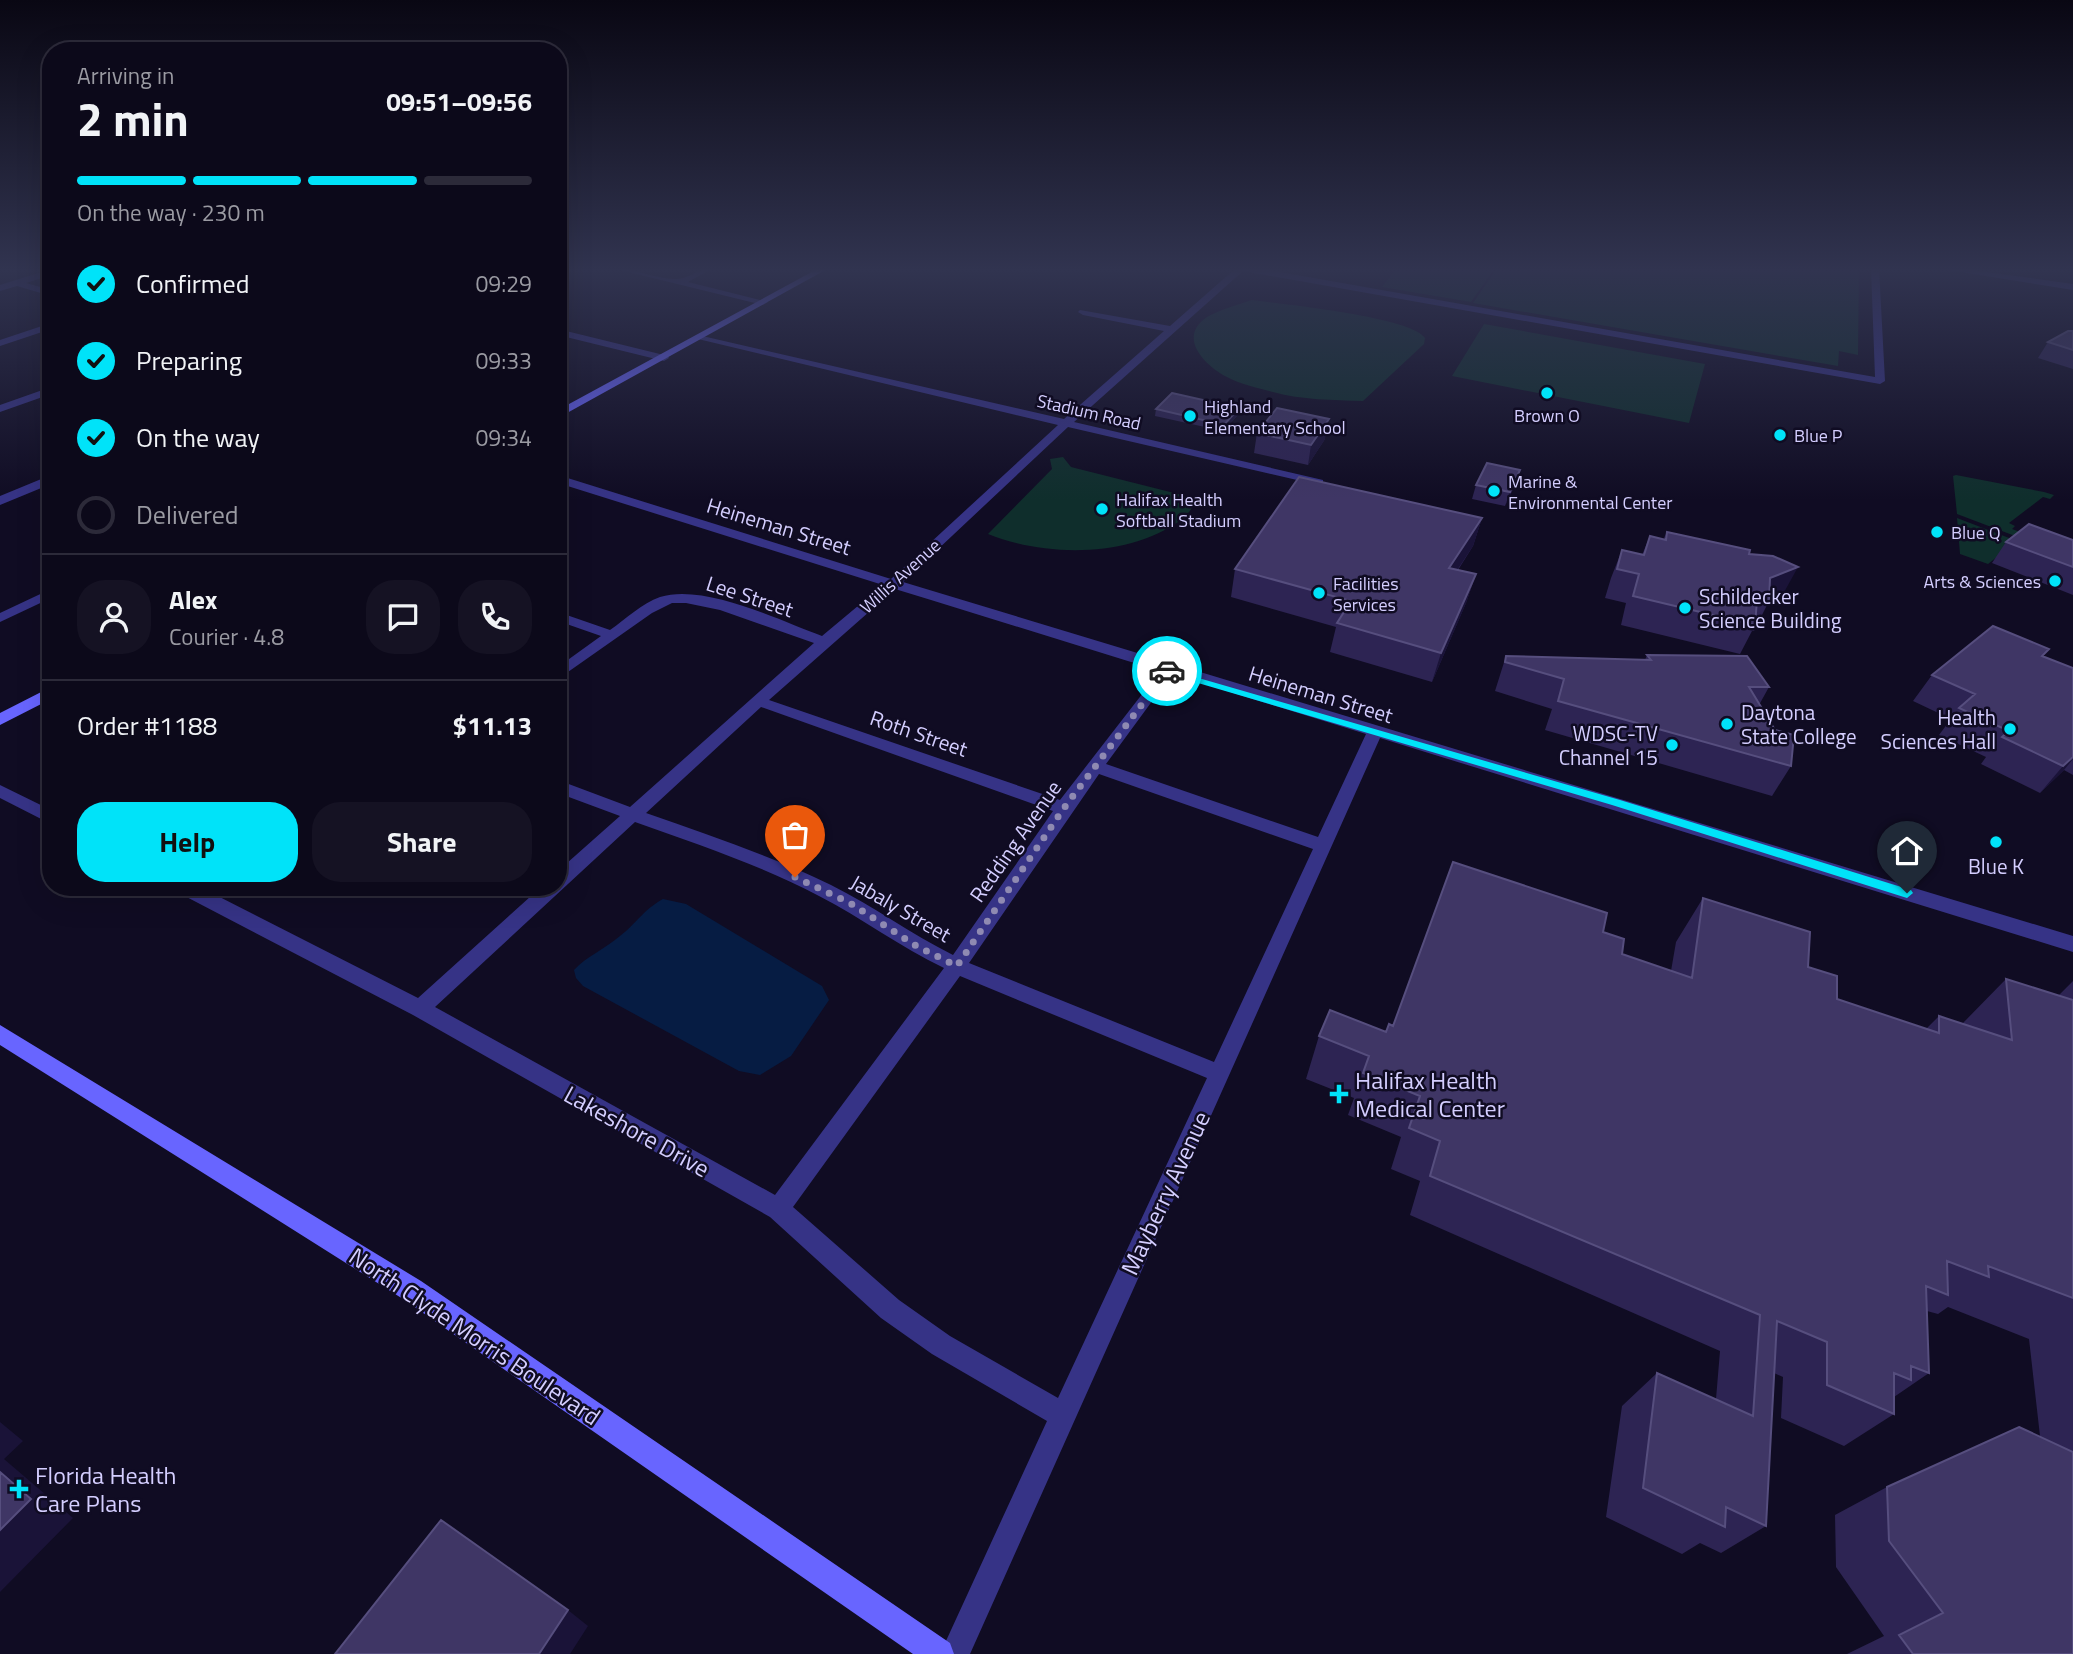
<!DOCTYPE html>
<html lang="en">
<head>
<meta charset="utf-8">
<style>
	:root { --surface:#0c091a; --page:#151223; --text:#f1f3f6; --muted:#9a9aa2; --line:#2c2a39; --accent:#00e3f9 }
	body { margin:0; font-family:"Titillium Web",sans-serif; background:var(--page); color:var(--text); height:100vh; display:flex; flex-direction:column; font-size:26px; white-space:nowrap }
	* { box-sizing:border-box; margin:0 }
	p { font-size:23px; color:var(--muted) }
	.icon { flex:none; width:38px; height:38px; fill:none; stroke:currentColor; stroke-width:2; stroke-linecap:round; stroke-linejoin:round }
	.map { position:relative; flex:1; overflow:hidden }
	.drawer { position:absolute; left:42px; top:42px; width:525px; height:854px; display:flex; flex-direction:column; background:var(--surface); border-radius:28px; box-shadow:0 7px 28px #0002,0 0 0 2px var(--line) }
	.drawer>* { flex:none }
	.pin { position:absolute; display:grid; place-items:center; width:60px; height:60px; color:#fff; margin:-72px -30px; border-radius:50% 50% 50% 0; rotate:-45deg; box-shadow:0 0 7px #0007 }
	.pin .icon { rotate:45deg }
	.courier { position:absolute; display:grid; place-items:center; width:70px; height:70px; margin:-35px; border:5px solid #00e3f9; border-radius:50%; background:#fff; color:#222; box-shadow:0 2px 9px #0007 }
	.headline em { font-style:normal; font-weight:700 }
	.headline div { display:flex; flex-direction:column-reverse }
	.headline { display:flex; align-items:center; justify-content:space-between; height:119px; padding:0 35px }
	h1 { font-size:46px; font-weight:700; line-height:52px }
	.bar { display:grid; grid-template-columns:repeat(4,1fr); gap:10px 7px; align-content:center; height:84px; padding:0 35px }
	.bar i { height:9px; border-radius:5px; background:var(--line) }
	.bar .on { background:var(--accent) }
	.bar p { grid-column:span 4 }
	.line { display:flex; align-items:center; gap:18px; padding:0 35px; border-top:2px solid var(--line) }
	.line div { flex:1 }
	.round { display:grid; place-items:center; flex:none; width:74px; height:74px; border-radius:28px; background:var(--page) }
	ol { padding:0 35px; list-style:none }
	li { display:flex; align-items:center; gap:21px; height:77px }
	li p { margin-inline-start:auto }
	li .icon { padding:7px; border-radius:50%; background:var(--accent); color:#111; stroke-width:4 }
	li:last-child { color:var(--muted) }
	li i { width:38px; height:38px; border:4px solid var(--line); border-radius:50% }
	.cta { display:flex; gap:14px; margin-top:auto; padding:14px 35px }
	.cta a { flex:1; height:80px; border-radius:28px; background:var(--accent); color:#111; font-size:28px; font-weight:700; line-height:80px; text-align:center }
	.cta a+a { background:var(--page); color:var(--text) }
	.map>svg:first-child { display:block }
	.green { fill:#0f2e2c }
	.water { fill:#061c43 }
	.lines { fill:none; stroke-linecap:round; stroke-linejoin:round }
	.minor { fill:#363386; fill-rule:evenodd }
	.tertiary { fill:#363386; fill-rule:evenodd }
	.secondary { fill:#6865ff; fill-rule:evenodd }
	.wall { fill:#2d2453 }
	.shaded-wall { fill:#1a1338 }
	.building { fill:#3f3665; stroke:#564e7e; stroke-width:2 }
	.route { fill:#00e3f9 }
	.done { stroke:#8f8ab2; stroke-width:7; stroke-dasharray:0 12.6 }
	.poi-dot { fill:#00e3f9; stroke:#100c23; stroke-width:2.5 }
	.labels { text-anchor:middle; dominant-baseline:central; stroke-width:5; stroke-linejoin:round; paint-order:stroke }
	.far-poi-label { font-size:18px; fill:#d4ceff; stroke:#100c23; text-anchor:start }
	.far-street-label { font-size:18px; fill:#d4ceff; stroke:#100c23 }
	.street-label { font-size:21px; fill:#d4ceff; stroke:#100c23 }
	.poi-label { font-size:21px; fill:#d4ceff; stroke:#100c23; text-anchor:start }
	.near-poi-label { font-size:24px; fill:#d4ceff; stroke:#100c23; text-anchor:start }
	.near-street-label { font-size:24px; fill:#d4ceff; stroke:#100c23 }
</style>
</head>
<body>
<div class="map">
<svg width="2073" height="1654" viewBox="0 0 2073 1654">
	<rect width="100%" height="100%" fill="#100c23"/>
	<path class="green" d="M 1397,268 L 1495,268 L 1471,302 L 1382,287 Z
		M 1497,268 L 1859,268 L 1858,355 L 1839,351 L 1838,366 L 1473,303 Z
		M 1252,300 C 1282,304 1412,317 1425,338 L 1424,344 L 1363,401 C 1333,400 1302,400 1273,392 C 1258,388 1240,384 1227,377 C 1204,365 1177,337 1207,317 C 1221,309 1237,305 1252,300 Z
		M 1484,324 L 1705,364 L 1689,423 L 1452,376 Z
		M 1063,457 L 1071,467 L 1198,499 C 1193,506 1188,515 1181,520 C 1129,558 1045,557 988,534 L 1052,469 L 1050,459 Z
		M 1956,475 L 2044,492 L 2054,495 L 2050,499 L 2043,497 L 2009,523 L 2015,526 L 2012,529 L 2028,535 L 2023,539 L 1957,514 L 1953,476 Z
		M 1957,518 L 2017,541 L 1988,564 L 1960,554 Z"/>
	<path class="water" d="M 663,899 L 686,904 L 822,986 L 829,1000 L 791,1056 L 760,1075 L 739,1071 L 583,986 L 576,978 L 574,970 C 587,956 605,949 620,936 C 637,923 643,910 663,899 Z"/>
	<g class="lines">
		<path class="minor" d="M 612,268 C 634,268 658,280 677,279 C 689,279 698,268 713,268 L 688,282 L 768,302 L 763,305 Z
			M 1236,268 L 1257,268 L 1875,377 L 1871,268 L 1879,268 L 1885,381 L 1880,384 L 1243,271 L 1074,422 L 1323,480 L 1323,486 L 1068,427 L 903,582 L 2073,936 L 2073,952 L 1380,738 L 970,1654 L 940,1654 L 1047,1421 L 932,1354 L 881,1318 L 770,1217 L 413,1015 L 177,892 L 175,887 L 200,887 L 418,998 L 541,887 L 558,887 L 558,871 L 620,816 L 558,793 L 558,780 L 630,807 L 814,643 L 720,610 L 686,603 L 672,603 L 652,613 L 558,679 L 558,667 L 601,636 L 558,621 L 558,612 L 610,630 C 626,619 642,603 660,597 C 705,583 780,621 822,636 L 883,585 L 558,483 L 558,475 L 891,579 L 1058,425 L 698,339 L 698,335 L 1064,419 L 1164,331 L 1083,315 L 1078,312 L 1080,310 L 1170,326 ZM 895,589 L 931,600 L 1160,671 L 1060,800 L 769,700 ZM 1172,674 L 1366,734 L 1318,837 L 1106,764 ZM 761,707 L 1053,811 L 953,955 C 911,934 873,906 831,885 C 772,856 708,835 646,813 ZM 1099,774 L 1313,849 L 1214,1062 L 969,963 ZM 635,822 C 697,844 760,865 819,896 C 862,918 900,947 944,968 L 775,1195 L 435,1007 ZM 960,976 L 1207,1078 L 1058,1398 L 950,1336 L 899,1300 L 793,1207 Z
			M 51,269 L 51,275 L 26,283 L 51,290 L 51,296 L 17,286 L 0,291 L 0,285 Z
			M 51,323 L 51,329 L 0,346 L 0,340 Z
			M 558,329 L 668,356 L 669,358 L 664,361 L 558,335 Z
			M 51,387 L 51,394 L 0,412 L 0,405 Z
			M 51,475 L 51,484 L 0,505 L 0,496 Z
			M 51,589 L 51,598 L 0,622 L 0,613 Z
			M 0,785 L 51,810 L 51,824 L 0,798 Z"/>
		<path class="tertiary" d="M 1936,268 L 1958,268 L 2073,284 L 2073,290 Z"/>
		<path class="secondary" d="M 819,268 L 829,268 L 558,418 L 558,410 Z
			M 51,687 L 51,699 L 0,725 L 0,713 Z
			M 0,1025 L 421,1281 L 950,1643 L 954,1654 L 913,1654 L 403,1299 L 0,1045 Z"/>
	</g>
	<path class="wall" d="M 2073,331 L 2073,369 L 2038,358 L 2048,342 Z
		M 1156,409 L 1238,415 L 1223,431 L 1155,416 Z
		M 1257,433 L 1325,439 L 1308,465 L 1254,453 Z
		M 1520,470 L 1516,483 L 1505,506 L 1472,499 L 1476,485 Z
		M 1482,518 L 1473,546 L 1458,570 L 1476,574 L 1466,603 L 1432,682 L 1330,652 L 1336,627 L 1231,597 L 1235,569 Z
		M 1667,532 L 1749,554 L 1782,596 L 1769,601 L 1754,631 L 1752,631 L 1740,654 L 1621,625 L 1626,603 L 1605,598 L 1611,578 L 1622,550 L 1642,555 L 1650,536 L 1663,540 Z
		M 2073,540 L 2073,595 L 1992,563 L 2006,542 Z
		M 2049,649 L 2043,656 L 2073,668 L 2073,775 L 2064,770 L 2040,793 L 1981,764 L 1986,757 L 1939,735 L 1951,719 L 1913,701 L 1932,675 Z
		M 1647,655 L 1769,687 L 1759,705 L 1791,766 L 1772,796 L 1545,730 L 1552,709 L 1495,691 L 1506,656 L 1645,660 Z
		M 1453,862 L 1603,932 L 1622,954 L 1671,971 L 1676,942 L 1703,898 L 1808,967 L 1837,999 L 1926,1029 L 1939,1016 L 1963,1024 L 1963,1023 L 2006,979 L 2058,996 L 2073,981 L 2073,1654 L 1847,1654 L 1884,1636 L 1836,1567 L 1835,1515 L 1887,1487 L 2040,1436 L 2029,1339 L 1948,1307 L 1938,1314 L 1927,1311 L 1929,1373 L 1894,1397 L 1894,1414 L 1844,1446 L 1781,1418 L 1783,1377 L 1774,1373 L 1766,1526 L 1721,1553 L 1700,1543 L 1682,1554 L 1606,1517 L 1622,1406 L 1657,1373 L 1716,1399 L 1720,1351 L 1410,1215 L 1420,1181 L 1391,1169 L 1401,1137 L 1348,1115 L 1354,1098 L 1306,1079 L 1319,1036 L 1386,1032 L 1393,1026 Z"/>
	<path class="shaded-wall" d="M 1239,408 L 1238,415 L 1223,431 L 1224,425 Z
		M 1329,419 L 1325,439 L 1308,465 L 1311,445 Z
		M 1520,470 L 1516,483 L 1505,506 L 1510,492 Z
		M 1482,518 L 1473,546 L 1440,596 L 1449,568 Z
		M 1798,567 L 1782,596 L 1767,602 L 1770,578 Z
		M 1476,574 L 1466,603 L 1432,682 L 1441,653 Z
		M 2073,757 L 2073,759 L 2064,770 L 2040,793 L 2063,766 Z
		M 0,1422 L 23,1441 L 4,1459 L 73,1518 L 0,1592 Z
		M 568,1610 L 588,1626 L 570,1654 L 539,1654 Z"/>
	<path class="building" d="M 2068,331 L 2073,331 L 2073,350 L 2048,342 Z
		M 1172,393 L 1239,408 L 1224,425 L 1156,409 Z
		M 1277,408 L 1329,419 L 1311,445 L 1257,433 Z
		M 1487,463 L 1520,470 L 1510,492 L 1476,485 Z
		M 1299,477 L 1482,518 L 1449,568 L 1476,574 L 1441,653 L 1337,623 L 1351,601 L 1235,569 Z
		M 2029,524 L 2073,540 L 2073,567 L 2006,542 Z
		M 1667,532 L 1750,550 L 1749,554 L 1773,556 L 1798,567 L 1770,578 L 1769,602 L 1757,600 L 1755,625 L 1633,596 L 1639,574 L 1617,569 L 1622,550 L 1644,555 L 1650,536 L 1666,540 Z
		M 1993,626 L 2049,649 L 2042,656 L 2073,668 L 2073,757 L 2063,766 L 2002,737 L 2009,731 L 1959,708 L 1975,694 L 1932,675 Z
		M 1647,655 L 1747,656 L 1769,687 L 1749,687 L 1775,730 L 1794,735 L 1791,766 L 1558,701 L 1564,679 L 1505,662 L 1506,656 L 1651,660 Z
		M 1453,862 L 1607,913 L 1603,932 L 1624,939 L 1622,954 L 1692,978 L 1703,898 L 1810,932 L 1808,967 L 1837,976 L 1837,999 L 1939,1033 L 1939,1016 L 2012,1040 L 2006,979 L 2073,1000 L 2073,1298 L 1988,1266 L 1989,1277 L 1947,1261 L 1948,1295 L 1926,1286 L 1929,1373 L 1911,1366 L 1911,1380 L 1894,1373 L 1894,1414 L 1827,1385 L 1827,1342 L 1777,1321 L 1766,1526 L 1726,1507 L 1725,1527 L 1643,1488 L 1657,1373 L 1753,1416 L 1760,1315 L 1430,1176 L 1440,1141 L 1409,1128 L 1420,1096 L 1363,1073 L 1369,1056 L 1319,1036 L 1330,1010 L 1386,1032 L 1389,1024 L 1393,1026 Z
		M 2019,1427 L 2073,1452 L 2073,1654 L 1913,1654 L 1899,1635 L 1943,1613 L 1889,1541 L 1887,1487 Z
		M 0,1472 L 31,1499 L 0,1530 Z
		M 441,1520 L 568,1610 L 539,1654 L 335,1654 Z"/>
	<linearGradient id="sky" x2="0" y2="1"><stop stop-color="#090713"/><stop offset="0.54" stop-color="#313450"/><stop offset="1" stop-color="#313450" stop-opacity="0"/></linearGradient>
	<rect width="2073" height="500" fill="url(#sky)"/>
	<path class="route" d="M 1164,668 L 1620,800 L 1911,890 L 1913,893 L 1907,898 L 1612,805 L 1164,673 Z"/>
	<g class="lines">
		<path class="done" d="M 795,877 L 850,903 L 918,947 L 957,966 L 1064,808 L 1167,671"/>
	</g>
	<g class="poi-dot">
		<circle cx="1547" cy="393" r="7"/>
		<circle cx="1190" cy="416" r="7"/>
		<circle cx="1780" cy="435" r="7"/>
		<circle cx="1494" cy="491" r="7"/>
		<circle cx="1102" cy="509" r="7"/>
		<circle cx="1937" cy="532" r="7"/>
		<circle cx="2055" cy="581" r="7"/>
		<circle cx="1319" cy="593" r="7"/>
		<circle cx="1685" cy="608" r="7"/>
		<circle cx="1727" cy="724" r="7"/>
		<circle cx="2010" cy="729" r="7"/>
		<circle cx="1672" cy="745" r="7"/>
		<circle cx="1996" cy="842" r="7"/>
		<path d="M1335.5 1083.5h7v7h7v7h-7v7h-7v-7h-7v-7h7z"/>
		<path d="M15.5 1478.5h7v7h7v7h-7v7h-7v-7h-7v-7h7z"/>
	</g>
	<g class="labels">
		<g class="far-poi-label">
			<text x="1204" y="406">Highland<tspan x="1204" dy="21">Elementary School</tspan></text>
			<text x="1547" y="415" text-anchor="middle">Brown O</text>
			<text x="1794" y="435">Blue P</text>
			<text x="1508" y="481">Marine &amp;<tspan x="1508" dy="21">Environmental Center</tspan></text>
			<text x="1116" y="499">Halifax Health<tspan x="1116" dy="21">Softball Stadium</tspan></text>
			<text x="1951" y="532">Blue Q</text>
			<text x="2041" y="581" text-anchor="end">Arts &amp; Sciences</text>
			<text x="1333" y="583">Facilities<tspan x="1333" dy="21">Services</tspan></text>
		</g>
		<g class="far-street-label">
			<text transform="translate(1089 412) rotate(13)">Stadium Road</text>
			<text transform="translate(900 576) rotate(-42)">Willis Avenue</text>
		</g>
		<g class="street-label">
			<text transform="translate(779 526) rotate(17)">Heineman Street</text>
			<text transform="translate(750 596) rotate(18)">Lee Street</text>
			<text transform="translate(1321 694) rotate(17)">Heineman Street</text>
			<text transform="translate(919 733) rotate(19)">Roth Street</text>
			<text transform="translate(1015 841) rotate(-55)">Redding Avenue</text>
			<text transform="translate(901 908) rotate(30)">Jabaly Street</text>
		</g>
		<g class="poi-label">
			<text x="1699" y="596">Schildecker<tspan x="1699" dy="24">Science Building</tspan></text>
			<text x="1741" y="712">Daytona<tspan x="1741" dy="24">State College</tspan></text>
			<text x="1996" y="717" text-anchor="end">Health<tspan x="1996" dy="24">Sciences Hall</tspan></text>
			<text x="1658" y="733" text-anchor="end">WDSC-TV<tspan x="1658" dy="24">Channel 15</tspan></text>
			<text x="1996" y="866" text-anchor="middle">Blue K</text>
		</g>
		<g class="near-poi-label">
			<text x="1355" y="1080">Halifax Health<tspan x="1355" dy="28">Medical Center</tspan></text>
			<text x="35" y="1475">Florida Health<tspan x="35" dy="28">Care Plans</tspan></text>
		</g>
		<g class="near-street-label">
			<text transform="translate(637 1131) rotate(29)">Lakeshore Drive</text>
			<text transform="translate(1165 1193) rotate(-65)">Mayberry Avenue</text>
			<text transform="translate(475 1336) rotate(34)">North Clyde Morris Boulevard</text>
		</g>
	</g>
</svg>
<div class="pin" style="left:795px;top:877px;background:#ea580c"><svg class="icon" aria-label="bag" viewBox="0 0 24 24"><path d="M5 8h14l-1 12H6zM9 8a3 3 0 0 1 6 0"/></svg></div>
<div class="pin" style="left:1907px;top:893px;background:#1f2937"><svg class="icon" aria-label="home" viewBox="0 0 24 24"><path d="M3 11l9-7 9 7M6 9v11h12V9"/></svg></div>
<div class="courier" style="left:1167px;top:671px"><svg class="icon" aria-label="car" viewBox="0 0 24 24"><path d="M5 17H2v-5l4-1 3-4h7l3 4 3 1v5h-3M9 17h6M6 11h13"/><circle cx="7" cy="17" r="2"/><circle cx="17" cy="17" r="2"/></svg></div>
<section class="drawer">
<div class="headline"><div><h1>2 min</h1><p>Arriving in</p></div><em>09:51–09:56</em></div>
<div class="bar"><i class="on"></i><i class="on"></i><i class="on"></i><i></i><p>On the way · 230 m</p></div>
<ol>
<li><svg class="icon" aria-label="check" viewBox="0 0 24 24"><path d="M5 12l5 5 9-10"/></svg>Confirmed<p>09:29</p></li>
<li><svg class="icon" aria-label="check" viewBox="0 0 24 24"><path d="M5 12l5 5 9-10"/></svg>Preparing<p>09:33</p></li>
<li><svg class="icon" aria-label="check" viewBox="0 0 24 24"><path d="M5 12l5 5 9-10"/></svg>On the way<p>09:34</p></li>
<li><i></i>Delivered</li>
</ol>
<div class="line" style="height:126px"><a class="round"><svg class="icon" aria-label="person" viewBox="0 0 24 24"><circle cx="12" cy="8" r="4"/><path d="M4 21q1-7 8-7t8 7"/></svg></a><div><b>Alex</b><p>Courier · 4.8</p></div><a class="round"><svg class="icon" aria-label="chat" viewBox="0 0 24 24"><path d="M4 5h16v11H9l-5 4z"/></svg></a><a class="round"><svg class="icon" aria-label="phone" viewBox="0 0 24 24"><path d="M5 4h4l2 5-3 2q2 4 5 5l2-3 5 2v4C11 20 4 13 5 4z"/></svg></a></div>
<div class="line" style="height:91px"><div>Order #1188</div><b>$11.13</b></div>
<div class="cta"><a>Help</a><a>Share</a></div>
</section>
</div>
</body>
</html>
